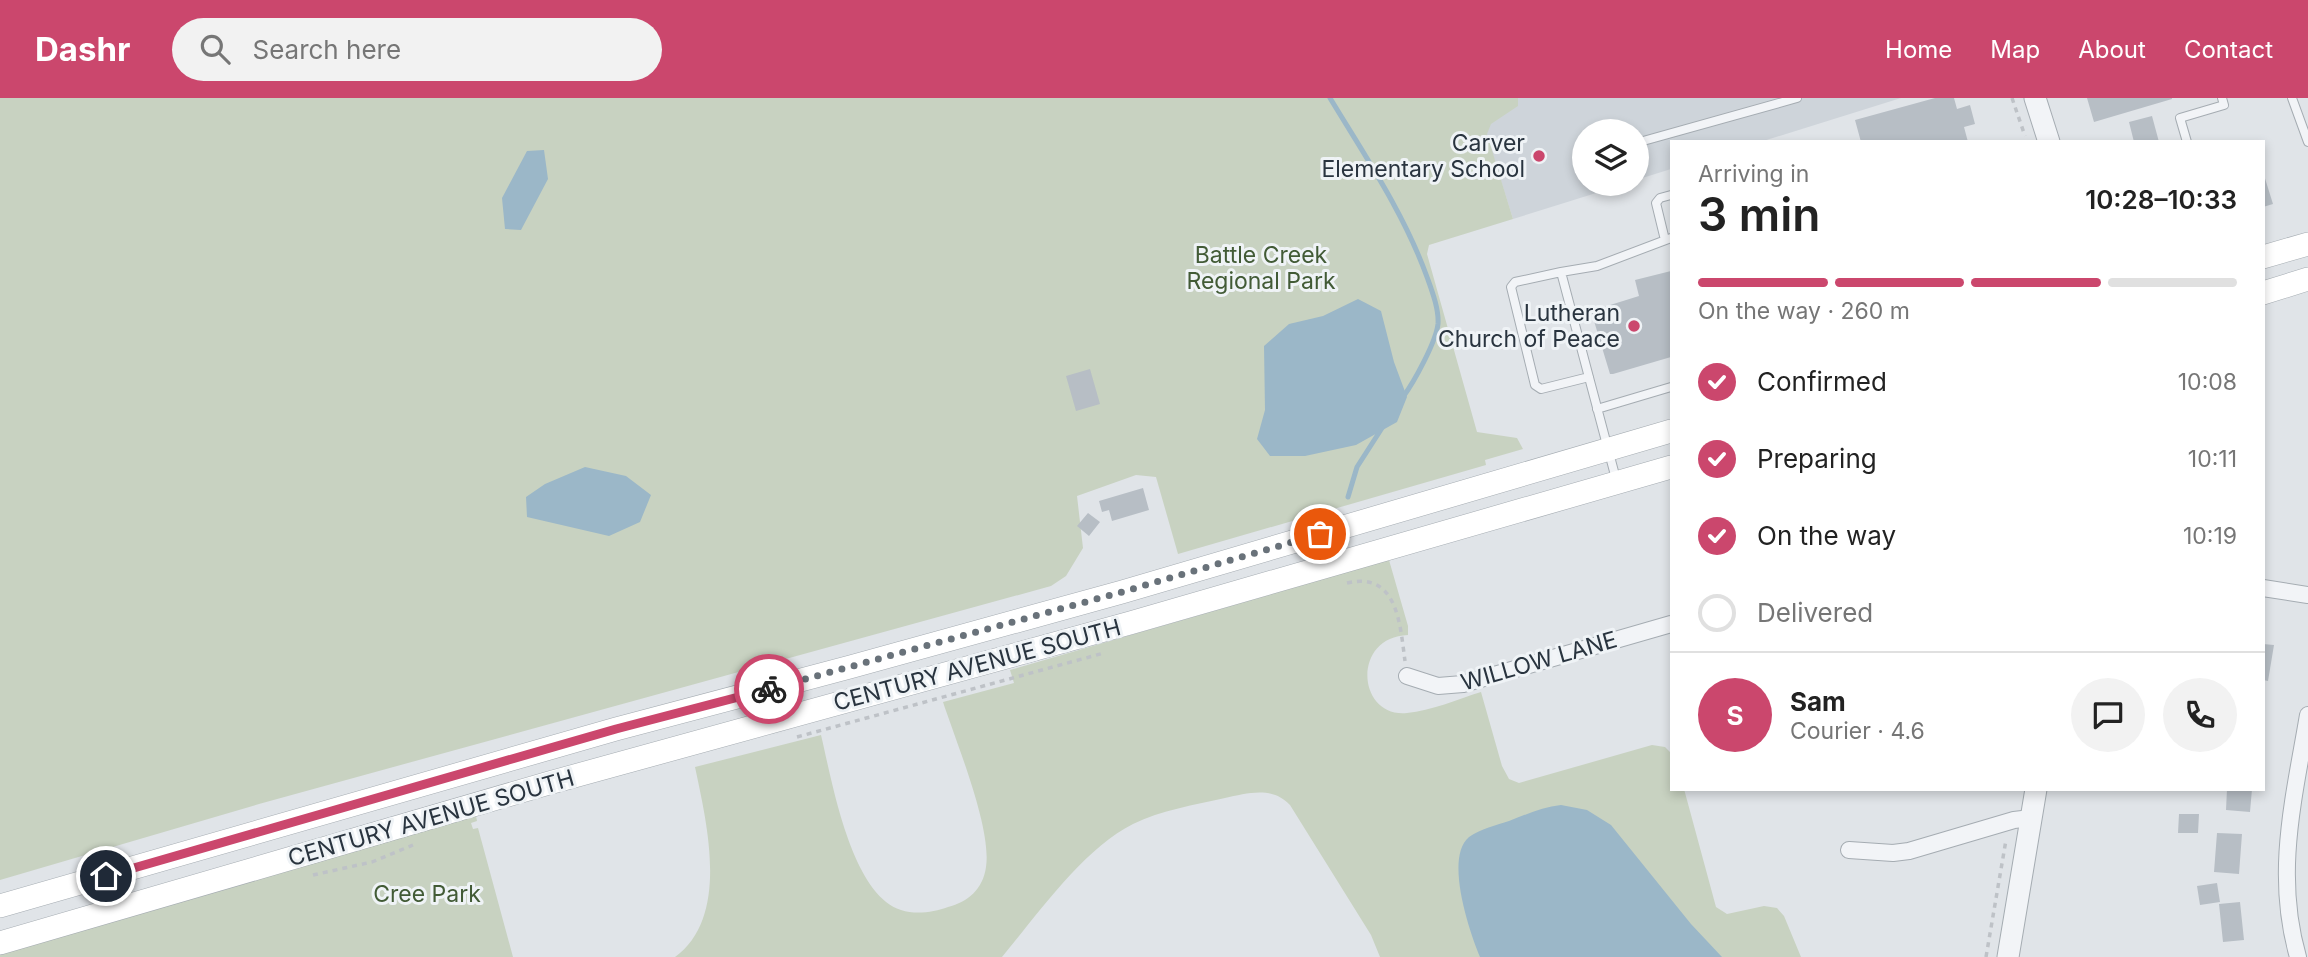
<!DOCTYPE html>
<html lang="en">
<head>
<meta charset="utf-8">
<style>
	:root { --surface:#fff; --page:#f2f2f2; --text:#222; --muted:#767676; --line:#e0e0e0; --accent:#cb476d }
	body { margin:0; font-family:Inter,sans-serif; background:var(--page); color:var(--text); height:100vh; display:flex; flex-direction:column; font-size:26px; white-space:nowrap }
	* { box-sizing:border-box; margin:0 }
	p { font-size:23px; color:var(--muted) }
	.icon { flex:none; width:38px; height:38px; fill:none; stroke:currentColor; stroke-width:2; stroke-linecap:round; stroke-linejoin:round }
	.map { position:relative; flex:1; overflow:hidden }
	.side { position:absolute; left:1670px; top:42px; width:595px; height:651px; display:flex; flex-direction:column; background:var(--surface); border-radius:0px; box-shadow:0 4px 10px #0003 }
	.side>* { flex:none }
	.tools { position:absolute; left:1572px; top:21px; display:grid; gap:14px }
	.tools a { display:grid; place-items:center; width:77px; height:77px; border-radius:50%; background:var(--surface); box-shadow:0 4px 10px #0003; font-size:35px }
	.pin { position:absolute; display:grid; place-items:center; width:60px; height:60px; color:#fff; margin:-30px; border:4px solid #fff; border-radius:50%; box-shadow:0 2px 7px #0007 }
	.courier { position:absolute; display:grid; place-items:center; width:70px; height:70px; margin:-35px; border:5px solid #cb476d; border-radius:50%; background:#fff; color:#222; box-shadow:0 2px 9px #0007 }
	.headline em { font-style:normal; font-weight:600 }
	.headline div { display:flex; flex-direction:column-reverse }
	.headline { display:flex; align-items:center; justify-content:space-between; height:119px; padding:0 28px }
	h1 { font-size:46px; font-weight:600; line-height:52px }
	.bar { display:grid; grid-template-columns:repeat(4,1fr); gap:10px 7px; align-content:center; height:84px; padding:0 28px }
	.bar i { height:9px; border-radius:5px; background:var(--line) }
	.bar .active { background:var(--accent) }
	.bar p { grid-column:span 4 }
	.line { display:flex; align-items:center; gap:18px; padding:0 28px; border-top:2px solid var(--line) }
	.line div { flex:1 }
	.round { display:grid; place-items:center; flex:none; width:74px; height:74px; border-radius:37px; background:var(--page) }
	ol { padding:0 28px; list-style:none }
	li { display:flex; align-items:center; gap:21px; height:77px }
	li p { margin-inline-start:auto }
	li .icon { padding:7px; border-radius:50%; background:var(--accent); color:#fff; stroke-width:4 }
	li:last-child { color:var(--muted) }
	li i { width:38px; height:38px; border:4px solid var(--line); border-radius:50% }
	header { display:flex; align-items:center; gap:42px; box-sizing:border-box; height:98px; padding:0 35px; background:var(--accent); color:#fff }
	header strong { font-size:33px }
	nav { display:flex; gap:38px; margin-inline-start:auto; font-size:24px }
	.search { width:490px; height:63px; background:var(--page); display:flex; align-items:center; gap:18px; box-sizing:border-box; padding:0 24px; border-radius:38px; color:var(--muted); font-size:26px }
	.map>svg:first-child { display:block }
	.built { fill:#ced4da }
	.green { fill:#c8d2c1 }
	.water { fill:#9bb7c8 }
	.lines { fill:none; stroke-linecap:round; stroke-linejoin:round }
	.stream { stroke:#9bb7c8; stroke-width:5 }
	.building { fill:#b7bec5 }
	.service-casing { stroke:#a5acb2; stroke-width:10 }
	.minor-casing { stroke:#a5acb2; stroke-width:18 }
	.tertiary-casing { stroke:#a5acb2; stroke-width:23 }
	.secondary-casing { stroke:#a5acb2; stroke-width:24 }
	.path { stroke:#bec2c7; stroke-width:3.5; stroke-dasharray:5 5; stroke-linecap:butt }
	.service { stroke:#f2f4f7; stroke-width:8 }
	.minor { stroke:#f2f4f7; stroke-width:16 }
	.tertiary { stroke:#f2f4f7; stroke-width:21 }
	.secondary { stroke:#fff; stroke-width:23 }
	.done { stroke:#69727a; stroke-width:7; stroke-dasharray:0 12.6 }
	.route { stroke:#cb476d; stroke-width:9 }
	.poi-dot { fill:#cb476d; stroke:#eff3f6; stroke-width:2.5 }
	.labels { text-anchor:middle; dominant-baseline:central; stroke-width:6; stroke-linejoin:round; paint-order:stroke }
	.poi-label { font-size:23px; fill:#29343f; stroke:#eff3f6; text-anchor:end }
	.park-label { font-size:23px; fill:#425b36; stroke:#eff3f6 }
	.street-label { font-size:23px; fill:#29343f; stroke:#eff3f6 }
</style>
</head>
<body>
<header>
<strong>Dashr</strong>
<div class="search"><svg class="icon" aria-label="search" viewBox="0 0 24 24"><circle cx="10" cy="10" r="6"/><path d="M15 15l6 6"/></svg>Search here</div>
<nav><a>Home</a><a>Map</a><a>About</a><a>Contact</a></nav>
</header>
<div class="map">
<svg width="2308" height="859" viewBox="0 0 2308 859">
	<rect width="100%" height="100%" fill="#e0e4e8"/>
	<path class="built" d="M 1475,0 L 1901,0 L 1760,44 L 1671,44 L 1671,71 L 1636,82 L 1636,33 L 1584,33 L 1584,86 L 1625,86 L 1513,121 Z"/>
	<path class="green" d="M 0,0 L 1518,0 L 1518,8 L 1491,26 L 1487,36 L 1513,121 L 1429,147 L 1427,156 L 1477,334 L 1517,340 L 1523,351 L 1485,362 L 1486,367 L 1178,456 L 1156,379 L 1136,377 L 1077,398 L 1083,450 L 1066,478 L 1051,488 L 259,706 L 0,782 Z
		M 1389,462 L 1408,528 L 1408,537 C 1351,539 1357,620 1407,615 C 1431,613 1458,601 1481,594 L 1502,668 L 1509,681 L 1519,685 L 1652,647 L 1665,649 L 1671,655 L 1671,691 L 1684,691 L 1716,809 L 1727,816 L 1764,808 L 1777,810 L 1784,818 L 1801,859 L 1380,859 L 1371,837 L 1290,707 C 1272,688 1248,695 1225,700 C 1195,707 1161,712 1133,726 C 1083,751 1038,816 1002,859 L 675,859 C 730,819 707,726 695,669 L 821,637 C 832,683 851,796 901,812 C 916,817 934,814 948,809 C 968,804 983,791 986,769 C 992,730 956,644 943,604 L 1014,585 L 1010,572 Z
		M 476,718 L 477,723 L 471,725 L 473,731 L 478,730 L 513,859 L 0,859 L 0,856 Z"/>
	<path class="water" d="M 544,52 L 548,81 L 521,132 L 505,131 L 502,100 L 527,53 Z
		M 1358,201 L 1381,213 L 1394,264 L 1407,299 L 1397,324 L 1356,347 L 1305,358 L 1270,358 L 1257,341 L 1265,312 L 1264,248 L 1289,226 L 1323,218 Z
		M 585,369 L 626,378 L 651,397 L 640,424 L 609,438 L 527,419 L 526,399 L 545,386 Z
		M 1561,707 L 1587,712 L 1611,727 L 1691,826 L 1722,859 L 1480,859 C 1470,835 1444,760 1469,739 C 1480,731 1497,727 1509,723 C 1527,716 1543,709 1561,707 Z"/>
	<g class="lines">
		<path class="stream" d="M 1330,0 C 1365,58 1404,115 1427,179 C 1432,193 1439,211 1438,226 C 1436,244 1414,284 1403,299
			M 1348,399 L 1357,369 L 1382,330"/>
	</g>
	<path class="building" d="M 1935,0 L 1954,0 L 1957,11 L 1970,7 L 1975,26 L 1964,29 L 1968,44 L 1861,44 L 1855,22 Z
		M 2087,0 L 2172,0 L 2172,1 L 2094,24 Z
		M 2152,18 L 2159,44 L 2134,44 L 2129,24 Z
		M 2263,74 L 2273,106 L 2263,109 Z
		M 1671,173 L 1671,259 L 1613,276 L 1610,276 L 1591,213 L 1639,198 L 1635,182 Z
		M 1090,271 L 1100,306 L 1076,313 L 1066,278 Z
		M 1143,390 L 1149,412 L 1112,423 L 1109,412 L 1102,414 L 1099,403 Z
		M 1088,415 L 1100,424 L 1089,438 L 1077,428 Z
		M 2263,546 L 2274,547 L 2268,583 L 2263,582 Z
		M 2227,691 L 2252,691 L 2250,714 L 2226,712 Z
		M 2179,716 L 2199,716 L 2198,735 L 2178,735 Z
		M 2217,735 L 2242,736 L 2239,776 L 2214,774 Z
		M 2217,785 L 2220,804 L 2200,807 L 2197,788 Z
		M 2240,804 L 2244,842 L 2223,844 L 2219,806 Z"/>
	<g class="lines">
		<defs>
			<path id="service" d="M 2292,0 L 2308,44
				M 2187,44 L 2180,20 L 2224,7 L 2222,0
				M 1636,45 L 1797,0
				M 1665,142 L 1656,105 L 1660,100 L 1671,97
				M 1561,174 L 1515,184 L 1511,189 L 1535,287 L 1541,291 L 1589,279
				M 1597,311 L 1671,289
				M 1616,381 L 1561,174 L 1597,168 L 1671,140"/>
			<path id="minor" d="M 2263,490 L 2308,497
				M 1407,578 L 1438,588 L 1463,586 L 1671,526
				M 1849,752 L 1893,755 L 1909,753 L 2014,722 L 2031,720
				M 2298,859 C 2274,776 2294,700 2308,617"/>
			<path id="tertiary" d="M 2035,0 L 2049,44
				M 2008,859 L 2036,691"/>
			<path id="secondary" d="M 2263,159 L 2308,146
				M 2263,195 L 2308,181
				M 0,808 L 616,631 L 850,569 L 1122,494 L 1671,333
				M 0,845 L 549,685 L 1130,525 L 1671,369"/>
		</defs>
		<use href="#service" class="service-casing"/>
		<use href="#minor" class="minor-casing"/>
		<use href="#tertiary" class="tertiary-casing"/>
		<use href="#secondary" class="secondary-casing"/>
		<path class="path" d="M 2012,0 L 2025,38
			M 1347,485 C 1398,473 1400,527 1405,563
			M 797,639 L 1104,555
			M 313,777 L 372,764 L 413,747
			M 1986,859 L 2006,742"/>
		<use href="#service" class="service"/>
		<use href="#minor" class="minor"/>
		<use href="#tertiary" class="tertiary"/>
		<use href="#secondary" class="secondary"/>
	</g>
	<g class="lines">
		<path class="done" d="M 769,591 L 1122,494 L 1320,436"/>
		<path class="route" d="M 106,778 L 616,631 L 769,591"/>
	</g>
	<g class="poi-dot">
		<circle cx="1539" cy="58" r="7"/>
		<circle cx="1634" cy="228" r="7"/>
	</g>
	<g class="labels">
		<g class="poi-label">
			<text x="1525" y="45">Carver<tspan x="1525" dy="26">Elementary School</tspan></text>
			<text x="1620" y="215">Lutheran<tspan x="1620" dy="26">Church of Peace</tspan></text>
		</g>
		<g class="park-label">
			<text x="1261" y="157">Battle Creek<tspan x="1261" dy="26">Regional Park</tspan></text>
			<text x="427" y="796">Cree Park</text>
		</g>
		<g class="street-label">
			<text transform="translate(1539 563) rotate(-16)">WILLOW LANE</text>
			<text transform="translate(977 567) rotate(-15)">CENTURY AVENUE SOUTH</text>
			<text transform="translate(431 720) rotate(-16)">CENTURY AVENUE SOUTH</text>
		</g>
	</g>
</svg>
<div class="tools">
<a><svg class="icon" aria-label="layers" viewBox="0 0 24 24"><path d="M12 4l9 5-9 5-9-5zM3 14l9 5 9-5"/></svg></a>
</div>
<div class="pin" style="left:1320px;top:436px;background:#ea580c"><svg class="icon" aria-label="bag" viewBox="0 0 24 24"><path d="M5 8h14l-1 12H6zM9 8a3 3 0 0 1 6 0"/></svg></div>
<div class="pin" style="left:106px;top:778px;background:#1f2937"><svg class="icon" aria-label="home" viewBox="0 0 24 24"><path d="M3 11l9-7 9 7M6 9v11h12V9"/></svg></div>
<div class="courier" style="left:769px;top:591px"><svg class="icon" aria-label="bike" viewBox="0 0 24 24"><circle cx="6" cy="16" r="4"/><circle cx="18" cy="16" r="4"/><path d="M6 16l4-8h5l3 8M10 8l3 8H6M13 5h3"/></svg></div>
<section class="side">
<div class="headline"><div><h1>3 min</h1><p>Arriving in</p></div><em>10:28–10:33</em></div>
<div class="bar"><i class="active"></i><i class="active"></i><i class="active"></i><i></i><p>On the way · 260 m</p></div>
<ol>
<li><svg class="icon" aria-label="check" viewBox="0 0 24 24"><path d="M5 12l5 5 9-10"/></svg>Confirmed<p>10:08</p></li>
<li><svg class="icon" aria-label="check" viewBox="0 0 24 24"><path d="M5 12l5 5 9-10"/></svg>Preparing<p>10:11</p></li>
<li><svg class="icon" aria-label="check" viewBox="0 0 24 24"><path d="M5 12l5 5 9-10"/></svg>On the way<p>10:19</p></li>
<li><i></i>Delivered</li>
</ol>
<div class="line" style="height:126px"><b class="round" style="background:var(--accent);color:#fff">S</b><div><b>Sam</b><p>Courier · 4.6</p></div><a class="round"><svg class="icon" aria-label="chat" viewBox="0 0 24 24"><path d="M4 5h16v11H9l-5 4z"/></svg></a><a class="round"><svg class="icon" aria-label="phone" viewBox="0 0 24 24"><path d="M5 4h4l2 5-3 2q2 4 5 5l2-3 5 2v4C11 20 4 13 5 4z"/></svg></a></div>
</section>
</div>
</body>
</html>
